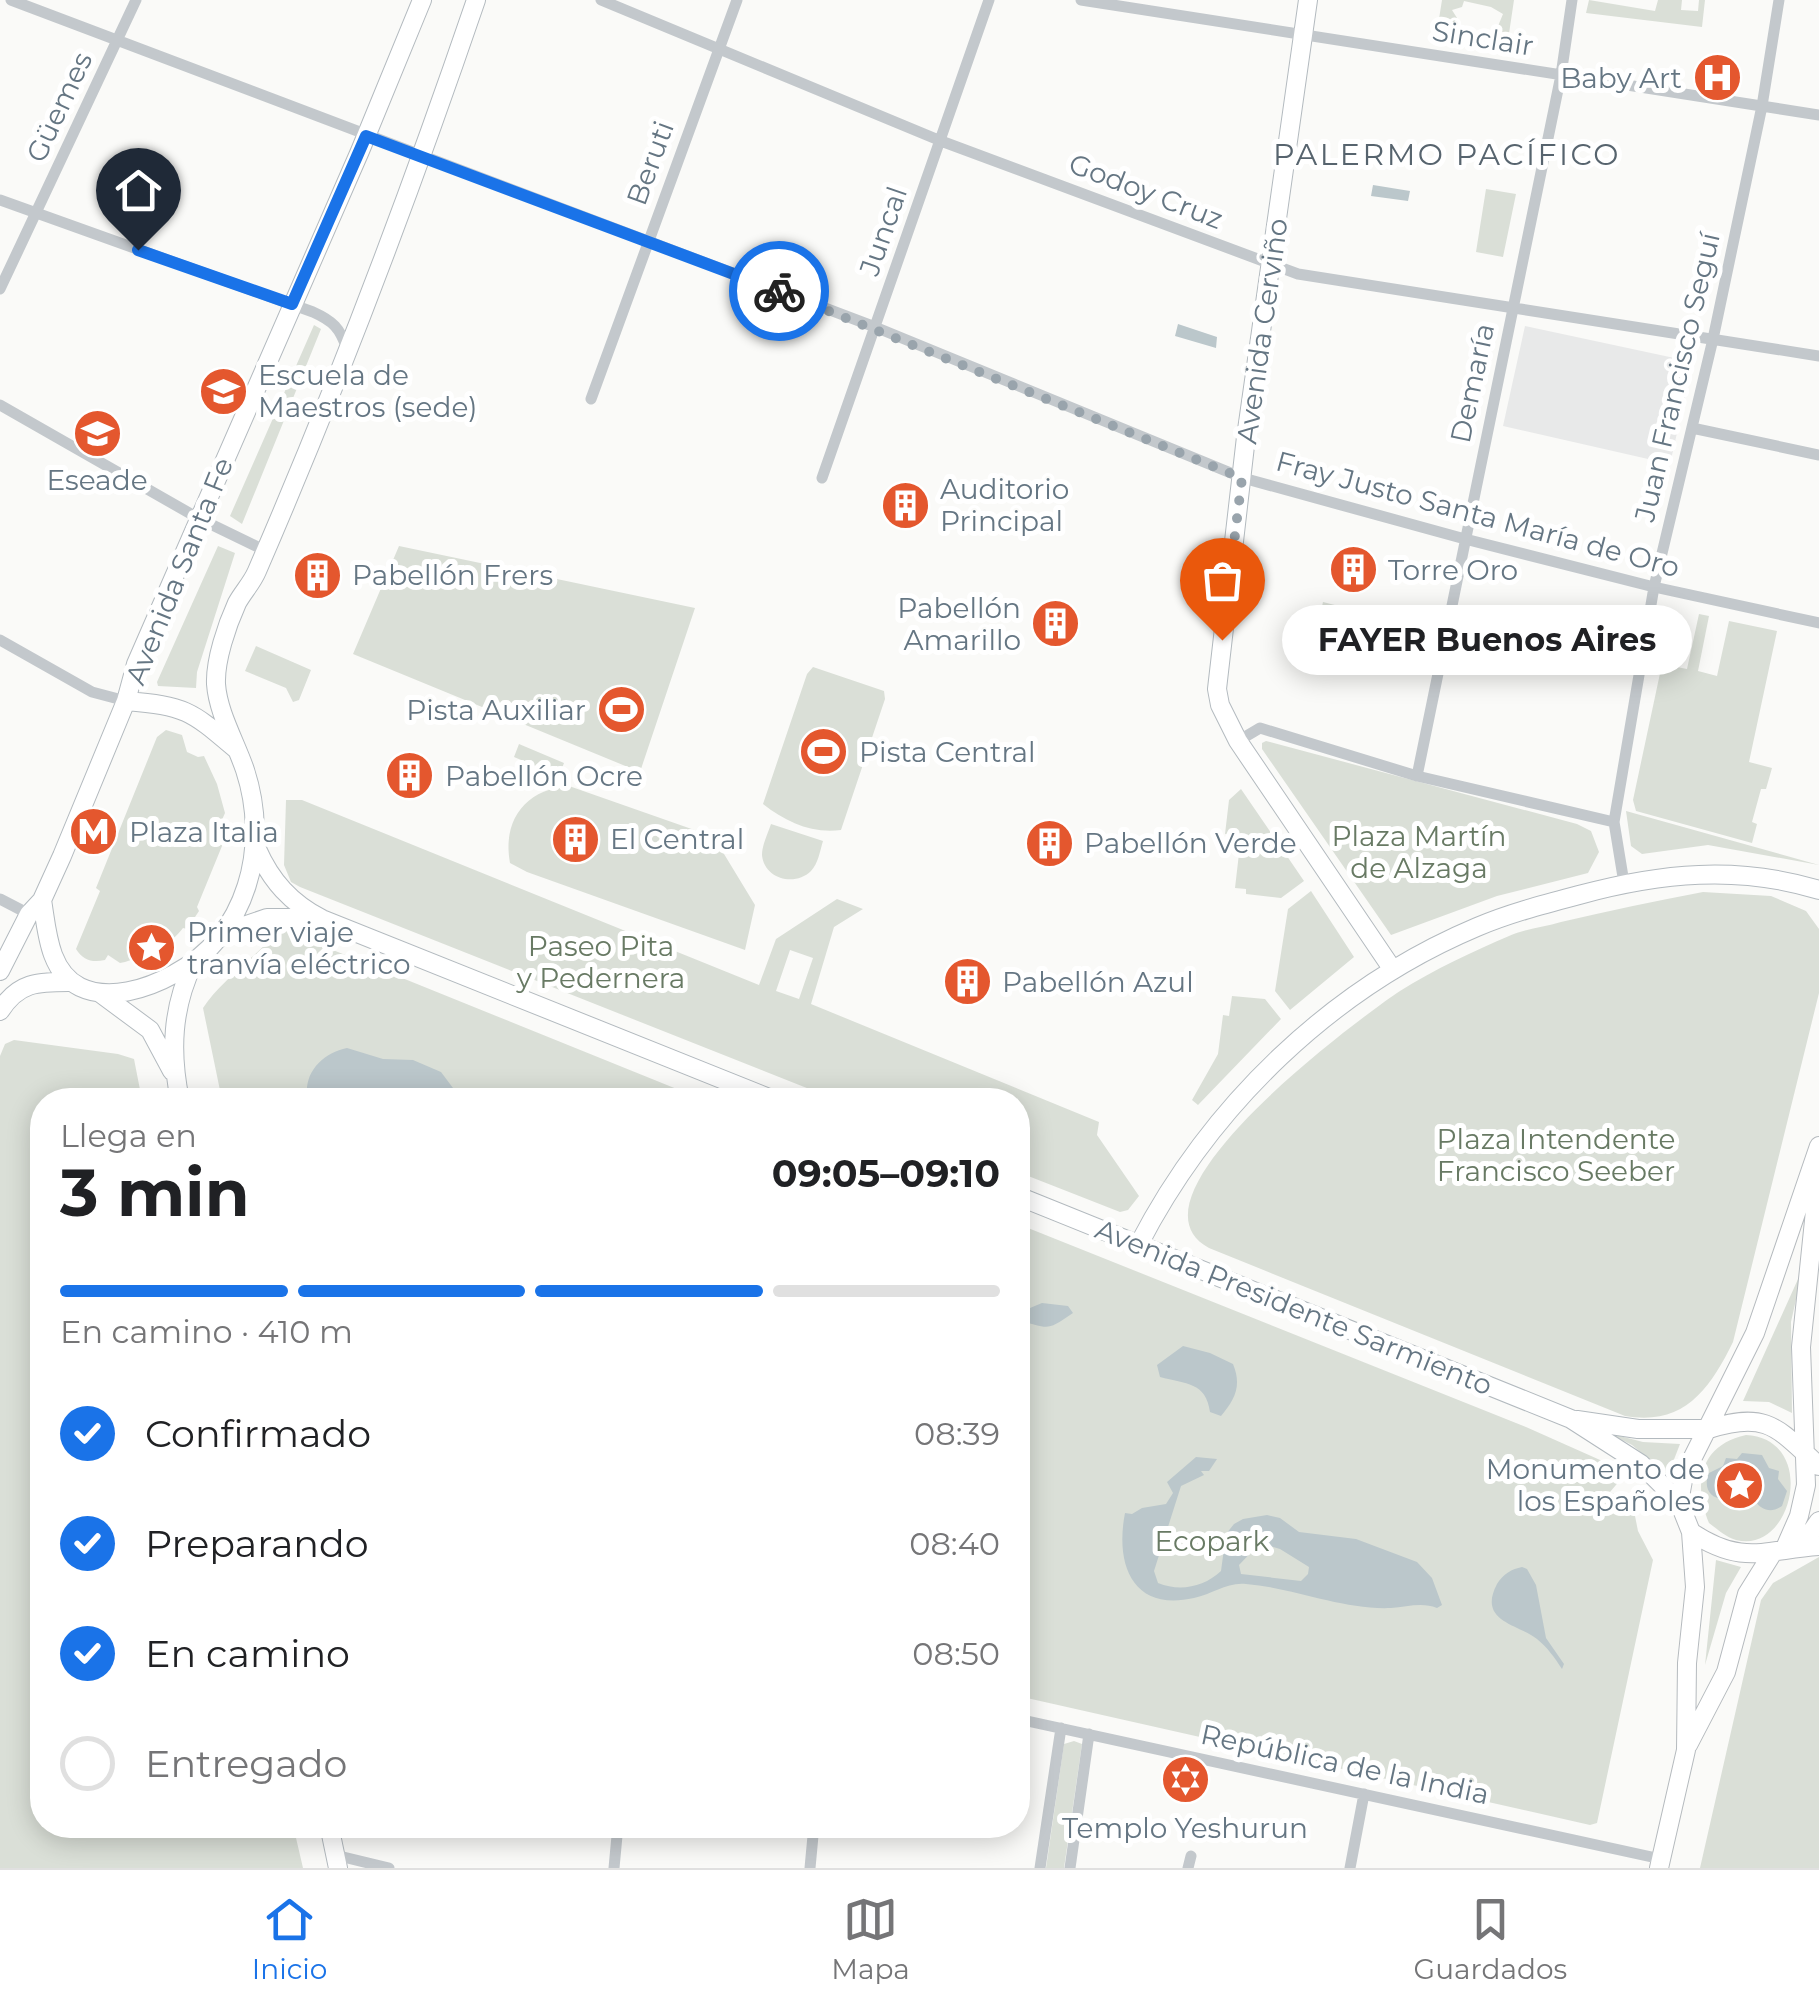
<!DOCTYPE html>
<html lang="es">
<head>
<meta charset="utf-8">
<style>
	:root { --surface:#fff; --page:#f2f2f2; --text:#202124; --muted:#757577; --line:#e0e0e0; --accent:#1a73e8 }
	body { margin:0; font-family:Montserrat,sans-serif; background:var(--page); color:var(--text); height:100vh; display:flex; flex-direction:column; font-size:38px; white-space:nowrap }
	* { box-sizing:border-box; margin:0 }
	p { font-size:32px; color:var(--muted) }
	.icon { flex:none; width:55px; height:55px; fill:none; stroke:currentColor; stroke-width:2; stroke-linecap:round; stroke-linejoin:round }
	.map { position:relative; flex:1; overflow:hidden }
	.panel { position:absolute; left:30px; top:1088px; width:1000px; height:750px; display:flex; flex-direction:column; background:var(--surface); border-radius:40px; box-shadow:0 5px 25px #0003 }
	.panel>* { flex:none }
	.pin { position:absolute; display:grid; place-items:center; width:85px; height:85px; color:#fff; margin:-102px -42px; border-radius:50% 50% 50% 0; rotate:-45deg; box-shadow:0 0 10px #0007 }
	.pin .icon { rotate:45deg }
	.courier { position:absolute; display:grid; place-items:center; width:100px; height:100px; margin:-50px; border:8px solid #1a73e8; border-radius:50%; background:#fff; color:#222; box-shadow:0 2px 12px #0007 }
	.bubble { position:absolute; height:70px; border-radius:35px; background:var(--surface); box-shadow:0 5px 25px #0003; font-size:32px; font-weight:700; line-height:70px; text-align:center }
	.headline em { font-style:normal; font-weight:700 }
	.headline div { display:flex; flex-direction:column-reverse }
	.headline { display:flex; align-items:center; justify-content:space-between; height:170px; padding:0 30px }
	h1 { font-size:65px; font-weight:700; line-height:75px }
	.bar { display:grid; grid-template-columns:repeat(4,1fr); gap:15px 10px; align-content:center; height:120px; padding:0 30px }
	.bar i { height:12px; border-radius:8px; background:var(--line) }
	.bar .current { background:var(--accent) }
	.bar p { grid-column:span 4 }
	ol { padding:0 30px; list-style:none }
	li { display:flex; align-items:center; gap:30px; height:110px }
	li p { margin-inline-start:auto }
	li .icon { padding:10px; border-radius:50%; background:var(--accent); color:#fff; stroke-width:4 }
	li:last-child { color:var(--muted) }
	li i { width:55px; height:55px; border:5px solid var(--line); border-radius:50% }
	.tabs { display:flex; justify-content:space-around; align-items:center; height:140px; border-top:2px solid var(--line); background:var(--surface); font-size:28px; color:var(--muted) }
	.tabs a { display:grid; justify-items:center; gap:5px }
	.tabs .current { color:var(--accent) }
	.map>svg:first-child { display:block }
	.built { fill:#e8e9e9 }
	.green { fill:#dadfd7; fill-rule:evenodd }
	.water { fill:#bbc7cb; fill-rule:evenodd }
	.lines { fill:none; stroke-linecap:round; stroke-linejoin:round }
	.secondary-casing { stroke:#b3babf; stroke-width:20 }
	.primary-casing { stroke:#b5babe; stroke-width:20 }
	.minor { stroke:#c3c8cc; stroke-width:11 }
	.secondary { stroke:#fff; stroke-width:18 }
	.primary { stroke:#fff; stroke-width:18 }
	.done { stroke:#99a4ac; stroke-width:10; stroke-dasharray:0 18 }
	.route { stroke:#1a73e8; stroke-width:12 }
	.labels { text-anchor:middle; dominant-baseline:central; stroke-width:10; stroke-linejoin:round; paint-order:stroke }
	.street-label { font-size:28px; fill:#657683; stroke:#fff }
	.poi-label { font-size:28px; fill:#657683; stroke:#fff; text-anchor:start }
	.park-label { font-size:28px; fill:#687a64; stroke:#fff }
	.neighbourhood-label { font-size:30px; letter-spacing:2.5px; fill:#57646e; stroke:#fff }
</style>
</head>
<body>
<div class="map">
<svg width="1819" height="1868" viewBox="0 0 1819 1868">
	<rect width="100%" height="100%" fill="#fafaf8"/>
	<path class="built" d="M 1525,326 L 1693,362 L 1670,464 L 1503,426 Z"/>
	<path class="green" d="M 1442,0 L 1514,0 L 1507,47 L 1492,45 L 1499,42 L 1496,31 L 1503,14 L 1491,7 L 1464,1 L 1462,7 L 1452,10 L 1457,18 L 1448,31 L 1457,36 L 1456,42 L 1436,38 Z
		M 1589,0 L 1655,11 L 1658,0 L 1682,0 L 1681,10 L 1698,11 L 1699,0 L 1705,0 L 1702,27 L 1586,13 Z
		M 1486,189 L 1516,194 L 1503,257 L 1476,252 Z
		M 314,325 L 321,329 L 242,524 L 230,516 Z
		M 218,546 L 235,553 L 197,672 L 196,688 L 158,686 L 157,682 Z
		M 399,546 L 695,608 L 640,772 L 353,654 Z
		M 1323,602 L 1366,613 L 1357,649 L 1314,640 Z
		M 1699,614 L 1709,616 L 1698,671 L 1717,676 L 1729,621 L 1777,631 L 1749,762 L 1772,768 L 1766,789 L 1761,789 L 1752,822 L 1757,824 L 1752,843 L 1636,811 L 1633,800 L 1662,664 L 1687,669 Z
		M 256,646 L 311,670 L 299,700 L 293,702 L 286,688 L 245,671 Z
		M 813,667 L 884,691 L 885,699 L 841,830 C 812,834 786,822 763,804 L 807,674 Z
		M 166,730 L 182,735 L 187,752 L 198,757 L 204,756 L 217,784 L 225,813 L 221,822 L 226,828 L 222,846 L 197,907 L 199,911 L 187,929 L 183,928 C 171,945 145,956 125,962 L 120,963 L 108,955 L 105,960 C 92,963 83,960 76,949 L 100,891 L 96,888 L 157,737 Z
		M 1266,741 L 1577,824 L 1591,831 L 1599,852 L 1588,873 L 1497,896 L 1391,935 L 1262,749 L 1262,743 Z
		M 519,744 L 564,763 L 559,776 L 514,757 Z
		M 569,786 L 703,833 L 721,849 L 755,905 L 745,950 L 527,872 L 510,863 C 502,820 526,789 569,786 Z
		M 1241,789 L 1304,881 L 1281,898 L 1246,894 L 1246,889 L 1235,888 L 1241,836 L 1225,834 L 1229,800 Z
		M 286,800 L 302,800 L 759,985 L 776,939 L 837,899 L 863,909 L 834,927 L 811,1004 L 1099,1122 L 1097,1135 L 1139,1196 L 1128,1210 L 1120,1212 L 1018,1172 L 1018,1100 L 837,1100 L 300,887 L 291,882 L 284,865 ZM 790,950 L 813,958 L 799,999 L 776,991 Z
		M 1626,811 L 1819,865 L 1708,845 L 1642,854 L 1631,846 Z
		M 771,824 L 823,841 C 820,851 818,864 811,871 C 795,887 764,879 762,855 C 762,845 768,833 771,824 Z
		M 1311,891 L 1354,957 L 1290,1010 L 1275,991 L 1288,909 Z
		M 1703,892 L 1771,896 L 1806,911 L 1819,929 L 1819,993 L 1733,1342 C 1709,1391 1683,1426 1625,1416 L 1209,1248 C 1116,1198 1358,1019 1400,991 C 1433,970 1474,951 1509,936 C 1525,929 1544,927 1561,922 C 1608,911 1655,901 1703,892 Z
		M 281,929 L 704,1100 L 222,1100 L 203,1008 C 220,982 257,955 281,929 Z
		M 1232,996 L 1265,999 L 1281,1019 L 1198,1105 L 1192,1100 L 1218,1054 L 1223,1015 L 1229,1016 Z
		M 14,1040 L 118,1054 L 134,1059 L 142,1100 L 42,1100 L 42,1825 L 293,1825 L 303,1868 L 0,1868 L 0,1056 L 5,1044 Z
		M 1018,1224 L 1526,1427 L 1627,1472 L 1610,1492 L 1632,1501 L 1638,1531 L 1653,1560 L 1597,1823 L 1590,1825 L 1018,1696 Z
		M 1803,1268 L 1791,1322 L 1792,1413 L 1769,1402 L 1743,1401 Z
		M 1608,1433 L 1643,1442 L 1680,1444 L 1668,1475 L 1632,1445 Z
		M 1746,1435 C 1819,1439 1793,1555 1736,1540 C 1726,1537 1717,1529 1709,1523 C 1693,1485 1699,1445 1746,1435 Z
		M 1819,1557 L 1819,1868 L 1700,1868 L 1761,1600 L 1773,1583 Z
		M 1716,1560 L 1741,1567 L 1726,1593 L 1705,1665 Z
		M 1074,1741 L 1082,1744 L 1064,1868 L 1046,1868 L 1064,1744 Z"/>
	<path class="water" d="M 1373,185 L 1410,191 L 1408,201 L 1371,196 Z
		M 1178,324 L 1217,337 L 1216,348 L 1175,336 Z
		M 347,1048 L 383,1059 L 413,1060 L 441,1072 L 462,1100 L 308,1100 C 302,1074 322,1053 347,1048 Z
		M 1042,1303 L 1068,1306 L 1073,1313 C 1044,1333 1050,1327 1018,1321 L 1018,1313 Z
		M 1183,1346 L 1210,1353 L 1233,1364 C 1242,1386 1235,1399 1221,1416 L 1210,1412 C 1206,1382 1186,1384 1160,1377 L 1157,1365 Z
		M 1742,1453 L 1762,1455 L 1769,1468 L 1779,1471 L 1778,1479 L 1787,1491 L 1782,1506 C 1772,1513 1762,1511 1755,1501 L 1759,1482 L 1738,1477 L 1729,1498 C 1712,1502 1702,1489 1709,1473 L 1723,1466 L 1726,1458 L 1737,1459 Z
		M 1196,1457 L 1217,1459 L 1209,1471 L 1201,1471 L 1204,1475 L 1181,1486 L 1154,1571 L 1158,1583 C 1180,1592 1204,1587 1221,1571 L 1226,1534 L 1234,1524 L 1243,1519 L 1267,1515 L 1280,1518 L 1299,1532 L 1356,1539 L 1417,1562 L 1432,1578 L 1442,1605 L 1437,1608 C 1422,1602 1407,1607 1391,1608 C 1342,1610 1295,1588 1246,1584 C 1227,1582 1213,1594 1194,1598 C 1132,1612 1115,1564 1125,1513 L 1132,1514 L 1142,1508 L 1166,1504 L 1173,1493 L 1167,1482 ZM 1260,1543 L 1280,1549 L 1309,1567 L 1308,1574 L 1301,1581 L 1241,1574 L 1239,1565 Z
		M 1522,1567 L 1527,1569 L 1536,1585 L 1546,1638 L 1564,1664 L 1562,1669 C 1555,1658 1547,1647 1537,1639 C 1519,1624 1477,1622 1497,1584 C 1503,1574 1512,1569 1522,1567 Z"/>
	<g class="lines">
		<defs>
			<path id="secondary" d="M 1308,0 L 1246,437 L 1217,689 L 1220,705 L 1238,741 L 1393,970
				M 126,701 C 187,706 191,711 237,750
				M 257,849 C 271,881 291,903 322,919 L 774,1100
				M 42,900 C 47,929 48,971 80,987 C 109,1001 147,989 174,974 C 248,935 270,846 245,770 C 236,743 218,713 216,684 C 215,660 227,625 237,603 C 243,592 252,583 257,571 C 338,384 410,193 476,0
				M 226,932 L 267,918 L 318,918
				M 0,971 L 29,914 L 42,900 L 62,856 L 126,701 L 136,664 L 360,151 L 422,0
				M 100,993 L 150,1030 L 172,1071
				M 0,1011 C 19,981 39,982 72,982
				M 180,1100 C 170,1052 172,1008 193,964
				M 1018,1196 L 1571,1419 L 1641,1464 L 1679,1502
				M 1139,1244 C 1211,1105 1332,988 1477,927 C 1510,913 1545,904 1579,895 C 1660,873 1738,865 1819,890
				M 1577,1420 L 1638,1429 L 1709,1429
				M 329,1825 L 338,1868"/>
			<path id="primary" d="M 1709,1429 C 1768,1410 1778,1429 1819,1466
				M 1691,1532 C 1742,1566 1764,1550 1819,1546
				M 1789,1545 L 1812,1531 L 1819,1521
				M 1785,1548 L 1799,1516 L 1806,1485 L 1801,1347 L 1819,1172
				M 1688,1745 L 1726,1672 L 1747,1594 L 1772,1554
				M 1659,1868 L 1686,1750 L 1687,1663 L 1695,1587 L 1691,1532 L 1679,1502 L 1684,1475 L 1755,1333 L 1819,1146"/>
		</defs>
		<use href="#secondary" class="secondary-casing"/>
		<use href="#primary" class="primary-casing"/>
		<path class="minor" d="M 11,0 L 875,327 L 1243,478 L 1465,539 L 1654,587 L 1819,623
			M 601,0 L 941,141 L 1298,274 L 1819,356
			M 1081,0 L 1819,115
			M 0,200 L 313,312 C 333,321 340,328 347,349
			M 0,289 L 136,0
			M 591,399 L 737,0
			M 0,405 L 198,518 L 266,551
			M 1692,428 L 1819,455
			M 822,478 L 989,0
			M 0,640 L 92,692 L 126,701
			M 1238,741 L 1260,728 L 1417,776 L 1614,822
			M 1417,776 L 1561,75 L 1572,0
			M 1624,883 L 1614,822 L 1654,587 L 1713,339 L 1762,106 L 1779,0
			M 0,899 L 29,914
			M 1018,1719 L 1661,1859
			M 335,1855 L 389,1868
			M 614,1868 L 618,1825
			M 810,1868 L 814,1825
			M 1040,1868 L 1061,1728
			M 1070,1868 L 1089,1734
			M 1188,1868 L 1191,1856
			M 1350,1868 L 1364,1794"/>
		<use href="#secondary" class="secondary"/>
		<use href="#primary" class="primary"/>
	</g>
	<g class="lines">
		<path class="done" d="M 779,291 L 1242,478 L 1222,640"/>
		<path class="route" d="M 138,250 L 292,304 L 366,136 L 779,291"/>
	</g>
	<defs>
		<symbol id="hospital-disc" viewBox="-11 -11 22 22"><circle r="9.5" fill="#e4572e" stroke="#fff"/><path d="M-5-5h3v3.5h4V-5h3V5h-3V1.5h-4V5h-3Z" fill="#fff"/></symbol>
		<symbol id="university-disc" viewBox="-11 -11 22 22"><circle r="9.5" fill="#e4572e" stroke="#fff"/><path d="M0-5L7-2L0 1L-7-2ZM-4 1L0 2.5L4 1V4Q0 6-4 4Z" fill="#fff"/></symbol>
		<symbol id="building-disc" viewBox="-11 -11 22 22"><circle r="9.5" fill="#e4572e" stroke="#fff"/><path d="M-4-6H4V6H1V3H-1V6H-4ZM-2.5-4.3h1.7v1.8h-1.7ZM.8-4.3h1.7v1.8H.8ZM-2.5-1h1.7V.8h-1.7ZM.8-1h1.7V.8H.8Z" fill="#fff"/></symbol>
		<symbol id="stadium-disc" viewBox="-11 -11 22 22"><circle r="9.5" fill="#e4572e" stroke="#fff"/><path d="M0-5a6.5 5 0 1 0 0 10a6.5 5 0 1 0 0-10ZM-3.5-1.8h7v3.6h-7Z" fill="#fff"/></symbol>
		<symbol id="metro-disc" viewBox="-11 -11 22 22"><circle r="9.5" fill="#e4572e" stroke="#fff"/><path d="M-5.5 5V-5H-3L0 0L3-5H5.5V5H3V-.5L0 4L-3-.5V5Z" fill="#fff"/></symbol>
		<symbol id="sight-disc" viewBox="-11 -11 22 22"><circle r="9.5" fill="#e4572e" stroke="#fff"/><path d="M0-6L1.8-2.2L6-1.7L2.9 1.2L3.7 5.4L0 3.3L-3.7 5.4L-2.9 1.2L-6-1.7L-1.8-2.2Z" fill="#fff"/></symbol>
		<symbol id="synagogue-disc" viewBox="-11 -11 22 22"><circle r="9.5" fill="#e4572e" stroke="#fff"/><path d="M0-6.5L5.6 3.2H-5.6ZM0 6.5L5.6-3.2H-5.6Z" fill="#fff"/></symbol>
	</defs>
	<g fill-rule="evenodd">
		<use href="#hospital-disc" x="1690" y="50" width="55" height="55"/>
		<use href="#university-disc" x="196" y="364" width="55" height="55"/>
		<use href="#university-disc" x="70" y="406" width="55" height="55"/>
		<use href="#building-disc" x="878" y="478" width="55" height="55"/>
		<use href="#building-disc" x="1326" y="542" width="55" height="55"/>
		<use href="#building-disc" x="290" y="548" width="55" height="55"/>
		<use href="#building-disc" x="1028" y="596" width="55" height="55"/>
		<use href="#stadium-disc" x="594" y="682" width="55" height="55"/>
		<use href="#stadium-disc" x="796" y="724" width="55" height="55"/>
		<use href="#building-disc" x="382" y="748" width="55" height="55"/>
		<use href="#metro-disc" x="66" y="804" width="55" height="55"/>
		<use href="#building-disc" x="548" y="812" width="55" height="55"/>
		<use href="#building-disc" x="1022" y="816" width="55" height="55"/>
		<use href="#sight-disc" x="124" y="920" width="55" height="55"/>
		<use href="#building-disc" x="940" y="954" width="55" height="55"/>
		<use href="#sight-disc" x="1712" y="1458" width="55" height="55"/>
		<use href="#synagogue-disc" x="1158" y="1752" width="55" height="55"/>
	</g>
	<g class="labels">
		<g class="street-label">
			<text transform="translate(1483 38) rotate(9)">Sinclair</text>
			<text transform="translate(59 107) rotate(-65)">Güemes</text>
			<text transform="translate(650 163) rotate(-70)">Beruti</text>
			<text transform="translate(1146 191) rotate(21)">Godoy Cruz</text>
			<text transform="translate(883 231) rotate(-71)">Juncal</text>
			<text transform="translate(1262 331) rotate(-82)">Avenida Cerviño</text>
			<text transform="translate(1677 377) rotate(-77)">Juan Francisco Seguí</text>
			<text transform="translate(1472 383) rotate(-78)">Demaría</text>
			<text transform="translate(1478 514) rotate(15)">Fray Justo Santa María de Oro</text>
			<text transform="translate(179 571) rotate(-68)">Avenida Santa Fe</text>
			<text transform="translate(1294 1307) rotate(22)">Avenida Presidente Sarmiento</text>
			<text transform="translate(1345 1764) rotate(12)">República de la India</text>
		</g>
		<g class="poi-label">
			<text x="1682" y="78" text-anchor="end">Baby Art</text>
			<text x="258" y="375">Escuela de<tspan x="258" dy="32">Maestros (sede)</tspan></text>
			<text x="97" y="480" text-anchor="middle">Eseade</text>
			<text x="940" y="489">Auditorio<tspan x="940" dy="32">Principal</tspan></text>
			<text x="1388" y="570">Torre Oro</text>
			<text x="352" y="575">Pabellón Frers</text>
			<text x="1021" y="608" text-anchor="end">Pabellón<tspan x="1021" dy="32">Amarillo</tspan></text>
			<text x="586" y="710" text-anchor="end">Pista Auxiliar</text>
			<text x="859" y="752">Pista Central</text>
			<text x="445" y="776">Pabellón Ocre</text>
			<text x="129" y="832">Plaza Italia</text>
			<text x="610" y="839">El Central</text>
			<text x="1084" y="843">Pabellón Verde</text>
			<text x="187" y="932">Primer viaje<tspan x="187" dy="32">tranvía eléctrico</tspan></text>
			<text x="1002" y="982">Pabellón Azul</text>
			<text x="1705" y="1469" text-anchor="end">Monumento de<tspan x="1705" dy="32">los Españoles</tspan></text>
			<text x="1185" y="1828" text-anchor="middle">Templo Yeshurun</text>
		</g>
		<g class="park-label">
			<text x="1419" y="836">Plaza Martín<tspan x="1419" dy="32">de Alzaga</tspan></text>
			<text x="601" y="946">Paseo Pita<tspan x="601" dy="32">y Pedernera</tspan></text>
			<text x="1556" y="1139">Plaza Intendente<tspan x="1556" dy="32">Francisco Seeber</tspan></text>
			<text x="1212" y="1541">Ecopark</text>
		</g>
		<g class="neighbourhood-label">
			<text x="1447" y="154">PALERMO PACÍFICO</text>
		</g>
	</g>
</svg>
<div class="pin" style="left:1222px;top:640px;background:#ea580c"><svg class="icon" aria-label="bag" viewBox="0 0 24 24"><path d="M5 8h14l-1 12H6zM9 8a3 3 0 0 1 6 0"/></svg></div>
<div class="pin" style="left:138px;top:250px;background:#1f2937"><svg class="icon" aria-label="home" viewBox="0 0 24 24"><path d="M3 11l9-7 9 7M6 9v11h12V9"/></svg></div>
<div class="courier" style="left:779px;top:291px"><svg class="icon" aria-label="bike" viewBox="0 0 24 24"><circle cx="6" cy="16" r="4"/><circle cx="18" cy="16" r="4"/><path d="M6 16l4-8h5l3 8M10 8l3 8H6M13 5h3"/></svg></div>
<div class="bubble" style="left:1282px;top:605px;width:410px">FAYER Buenos Aires</div>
<section class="panel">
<div class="headline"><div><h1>3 min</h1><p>Llega en</p></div><em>09:05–09:10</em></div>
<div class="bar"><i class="current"></i><i class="current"></i><i class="current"></i><i></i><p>En camino · 410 m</p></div>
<ol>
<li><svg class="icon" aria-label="check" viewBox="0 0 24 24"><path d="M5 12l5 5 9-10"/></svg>Confirmado<p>08:39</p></li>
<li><svg class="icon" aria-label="check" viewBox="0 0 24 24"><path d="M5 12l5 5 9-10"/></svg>Preparando<p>08:40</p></li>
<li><svg class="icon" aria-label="check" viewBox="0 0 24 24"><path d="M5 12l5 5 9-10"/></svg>En camino<p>08:50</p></li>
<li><i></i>Entregado</li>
</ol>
</section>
</div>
<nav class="tabs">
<a class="current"><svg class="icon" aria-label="home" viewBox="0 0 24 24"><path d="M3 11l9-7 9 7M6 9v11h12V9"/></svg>Inicio</a>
<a><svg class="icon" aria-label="map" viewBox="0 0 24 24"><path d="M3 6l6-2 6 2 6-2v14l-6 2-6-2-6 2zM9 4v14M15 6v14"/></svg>Mapa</a>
<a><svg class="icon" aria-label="saved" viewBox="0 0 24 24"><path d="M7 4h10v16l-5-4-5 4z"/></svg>Guardados</a>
</nav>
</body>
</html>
